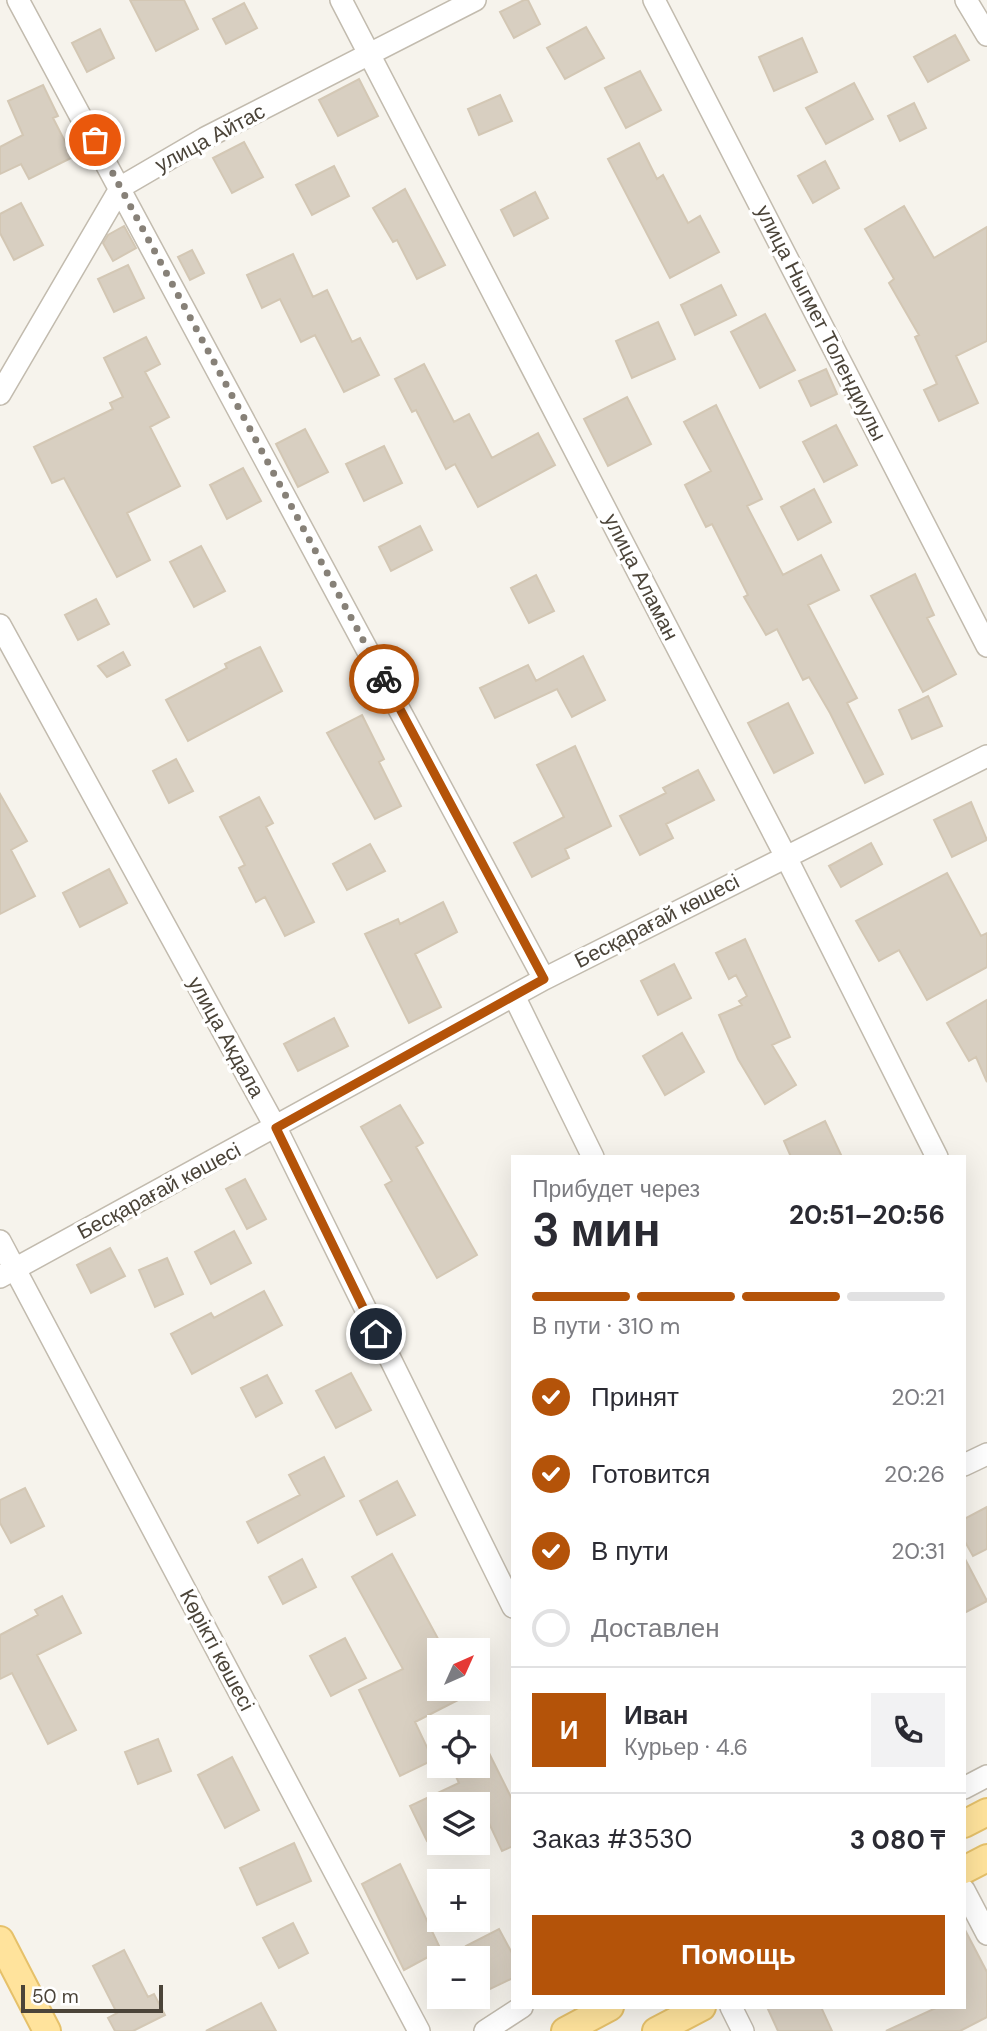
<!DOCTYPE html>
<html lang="ru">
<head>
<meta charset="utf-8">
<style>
	:root { --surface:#fff; --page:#f2f2f3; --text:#2b2b33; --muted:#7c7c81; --line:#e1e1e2; --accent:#b45309 }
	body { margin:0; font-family:"DM Sans",sans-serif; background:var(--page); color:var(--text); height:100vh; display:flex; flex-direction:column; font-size:26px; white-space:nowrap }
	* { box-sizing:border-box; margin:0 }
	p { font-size:23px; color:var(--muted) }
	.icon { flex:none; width:38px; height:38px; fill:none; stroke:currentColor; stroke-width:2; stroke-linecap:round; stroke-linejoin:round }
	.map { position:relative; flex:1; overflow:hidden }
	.details { position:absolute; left:511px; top:1155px; width:455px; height:854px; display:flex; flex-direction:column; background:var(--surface); border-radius:0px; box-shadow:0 7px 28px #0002 }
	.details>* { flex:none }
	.needle { width:46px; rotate:45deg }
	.fabs { position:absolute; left:427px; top:1638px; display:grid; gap:14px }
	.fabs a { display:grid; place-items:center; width:63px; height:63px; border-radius:0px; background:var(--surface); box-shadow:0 7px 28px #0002; font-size:35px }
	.scale { position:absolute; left:21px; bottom:18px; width:142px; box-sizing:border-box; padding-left:7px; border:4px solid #4b4439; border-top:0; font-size:19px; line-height:24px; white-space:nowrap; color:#4b4439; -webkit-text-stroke:5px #fff; paint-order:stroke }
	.pin { position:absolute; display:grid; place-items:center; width:60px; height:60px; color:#fff; margin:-30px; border:4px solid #fff; border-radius:50%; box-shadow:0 2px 7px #0007 }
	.courier { position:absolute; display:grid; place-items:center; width:70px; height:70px; margin:-35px; border:5px solid #b45309; border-radius:50%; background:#fff; color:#222; box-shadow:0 2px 9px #0007 }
	.headline em { font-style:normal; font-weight:700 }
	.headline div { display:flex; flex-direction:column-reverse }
	.headline { display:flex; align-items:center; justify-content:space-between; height:119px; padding:0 21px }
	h1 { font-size:46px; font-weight:700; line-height:52px }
	.bar { display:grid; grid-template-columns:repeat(4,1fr); gap:10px 7px; align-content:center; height:84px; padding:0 21px }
	.bar i { height:9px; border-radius:5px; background:var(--line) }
	.bar .current { background:var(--accent) }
	.bar p { grid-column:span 4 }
	.line { display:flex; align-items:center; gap:18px; padding:0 21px; border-top:2px solid var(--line) }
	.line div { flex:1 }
	.round { display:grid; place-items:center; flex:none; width:74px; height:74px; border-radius:0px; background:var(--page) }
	ol { padding:0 21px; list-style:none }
	li { display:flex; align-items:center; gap:21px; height:77px }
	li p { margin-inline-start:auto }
	li .icon { padding:7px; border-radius:50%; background:var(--accent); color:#fff; stroke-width:4 }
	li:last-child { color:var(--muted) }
	li i { width:38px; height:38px; border:4px solid var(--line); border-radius:50% }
	.primary-button { display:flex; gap:14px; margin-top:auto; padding:14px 21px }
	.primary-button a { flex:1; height:80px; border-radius:0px; background:var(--accent); color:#fff; font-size:28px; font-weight:700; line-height:80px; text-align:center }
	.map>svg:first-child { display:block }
	.building { fill:#d8cfc1; stroke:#d3c7b4; stroke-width:2 }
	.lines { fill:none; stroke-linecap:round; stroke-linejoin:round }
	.minor-casing { stroke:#c2bbae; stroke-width:24 }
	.major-casing { stroke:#e6c16a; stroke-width:30 }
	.minor { stroke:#fff; stroke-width:21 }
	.major { stroke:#ffe39c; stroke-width:26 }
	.done { stroke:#878178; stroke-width:7; stroke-dasharray:0 12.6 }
	.route { stroke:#b45309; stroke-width:9 }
	.labels { text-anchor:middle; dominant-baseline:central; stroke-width:7; stroke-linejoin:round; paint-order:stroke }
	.street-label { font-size:21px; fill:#4b4439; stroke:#fff }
</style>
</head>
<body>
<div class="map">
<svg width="987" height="2031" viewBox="0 0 987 2031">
	<rect width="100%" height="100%" fill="#f6f3ec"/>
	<path class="building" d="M 130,0 L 184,0 L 198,29 L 156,51 Z
		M 524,0 L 528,0 L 540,24 L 514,38 L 500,12 Z
		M 244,3 L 257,28 L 226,44 L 213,19 Z
		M 586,27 L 604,58 L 565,79 L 547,48 Z
		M 100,29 L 114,58 L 87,72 L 72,43 Z
		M 955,35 L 969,60 L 928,82 L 914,57 Z
		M 802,38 L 817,72 L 774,91 L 759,57 Z
		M 640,71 L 661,110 L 626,128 L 605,88 Z
		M 359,79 L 378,116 L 338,136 L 319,100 Z
		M 854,83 L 873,119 L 826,144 L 806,108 Z
		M 43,85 L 58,116 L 53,118 L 73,157 L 29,179 L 21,164 L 0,174 L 0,147 L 23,135 L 8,101 Z
		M 500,95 L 512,121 L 479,135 L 468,109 Z
		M 914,103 L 926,128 L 900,141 L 888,116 Z
		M 244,142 L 263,177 L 232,193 L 213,158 Z
		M 639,143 L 657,179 L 663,175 L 688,223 L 700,216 L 719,252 L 670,278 L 608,159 Z
		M 825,161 L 839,188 L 813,203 L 798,176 Z
		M 334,166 L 349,196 L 312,215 L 296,185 Z
		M 405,189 L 445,265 L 417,279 L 397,240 L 393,242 L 373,208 Z
		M 535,192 L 548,218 L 514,236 L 501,210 Z
		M 21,203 L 43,245 L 14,260 L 0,233 L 0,214 Z
		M 904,206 L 934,258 L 987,227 L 987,341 L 956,356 L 978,403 L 939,421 L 924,390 L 937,384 L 915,337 L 919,335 L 889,283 L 894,279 L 865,229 Z
		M 124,226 L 136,248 L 113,261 L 103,243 L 108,235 Z
		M 192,250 L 204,273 L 190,280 L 178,257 Z
		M 293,254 L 313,297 L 327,290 L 352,342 L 360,338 L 379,375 L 344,392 L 315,335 L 301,342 L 280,299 L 262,308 L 247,275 Z
		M 128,265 L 144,298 L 114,312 L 98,279 Z
		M 721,285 L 736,315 L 695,335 L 681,305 Z
		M 765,314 L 795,370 L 760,388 L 731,332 Z
		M 658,322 L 675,359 L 632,378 L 616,341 Z
		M 146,337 L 160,364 L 145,372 L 169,417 L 150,427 L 180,486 L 127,513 L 150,560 L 117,577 L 64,478 L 52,483 L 34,447 L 113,409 L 110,403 L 123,397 L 104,358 Z
		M 424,364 L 454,422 L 469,414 L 492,458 L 538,433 L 555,465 L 478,507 L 455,464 L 446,469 L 416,410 L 412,412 L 395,379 Z
		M 826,369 L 837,394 L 811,406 L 799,381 Z
		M 627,397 L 651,444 L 608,466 L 584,419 Z
		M 716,405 L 762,499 L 747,506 L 783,575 L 821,555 L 839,590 L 808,605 L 857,698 L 847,703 L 883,774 L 865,783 L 830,713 L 809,677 L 803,680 L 777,629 L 766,635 L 744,597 L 748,595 L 712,524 L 706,527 L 685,485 L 711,471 L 684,422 Z
		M 836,425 L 857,465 L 824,482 L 803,442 Z
		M 305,429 L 328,472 L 298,487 L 276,444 Z
		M 384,446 L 402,483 L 364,501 L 346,464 Z
		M 243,468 L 261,501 L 227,519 L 210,485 Z
		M 814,489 L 831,522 L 798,540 L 781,507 Z
		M 420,526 L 432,550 L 391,571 L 379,547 Z
		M 201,546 L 225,591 L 194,607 L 170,562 Z
		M 915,574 L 934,615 L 927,618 L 956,674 L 923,692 L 871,596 Z
		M 536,575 L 554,611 L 529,623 L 511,588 Z
		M 96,599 L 109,624 L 78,640 L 65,615 Z
		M 260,647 L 282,691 L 188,741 L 166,700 L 227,668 L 225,664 Z
		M 123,652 L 130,665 L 107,677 L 98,666 Z
		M 583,656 L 605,700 L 572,717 L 557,689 L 495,718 L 480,688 L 528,665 L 536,681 Z
		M 928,696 L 942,726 L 912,739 L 899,710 Z
		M 788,703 L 813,753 L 774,773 L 748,723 Z
		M 362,715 L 384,759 L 379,762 L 401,806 L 375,819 L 327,733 Z
		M 575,746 L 611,826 L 565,849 L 569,858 L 532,877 L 514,843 L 564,817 L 537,765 Z
		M 176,759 L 193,791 L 169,803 L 153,771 Z
		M 698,770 L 714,800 L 666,824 L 673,838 L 640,855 L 620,816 L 666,793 L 663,788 Z
		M 0,794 L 27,841 L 11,850 L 35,896 L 0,914 Z
		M 259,797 L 273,823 L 266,827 L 314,922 L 285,936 L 265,897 L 256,902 L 239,868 L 245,865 L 220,817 Z
		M 971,802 L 987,840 L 952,857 L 934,820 Z
		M 871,843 L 882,864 L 841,887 L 829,866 Z
		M 370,844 L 385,871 L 347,890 L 333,864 Z
		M 109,869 L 127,903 L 80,927 L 63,893 Z
		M 947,873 L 981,936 L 987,933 L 987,967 L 927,1000 L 899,950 L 879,961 L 856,921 Z
		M 443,902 L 457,932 L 415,954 L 441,1007 L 409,1023 L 365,934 L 398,919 L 400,924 Z
		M 745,939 L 790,1037 L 772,1045 L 796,1085 L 765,1104 L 738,1059 L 719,1015 L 742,1005 L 739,1001 L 747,996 L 736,975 L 729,979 L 716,953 Z
		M 674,964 L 691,998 L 658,1015 L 641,981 Z
		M 987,1000 L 987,1082 L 976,1057 L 969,1061 L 947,1023 Z
		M 334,1018 L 348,1046 L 298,1071 L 284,1044 Z
		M 682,1033 L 704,1072 L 665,1095 L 643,1056 Z
		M 400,1105 L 423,1143 L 416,1147 L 477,1255 L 437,1278 L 385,1185 L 392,1181 L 361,1127 Z
		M 825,1121 L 842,1157 L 791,1157 L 784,1141 Z
		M 245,1179 L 266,1219 L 247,1229 L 226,1189 Z
		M 234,1231 L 251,1263 L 211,1284 L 195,1252 Z
		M 110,1248 L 125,1276 L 91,1293 L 77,1265 Z
		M 167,1258 L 183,1294 L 155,1307 L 139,1270 Z
		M 264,1291 L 282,1325 L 192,1374 L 171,1334 L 211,1313 L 214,1318 Z
		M 351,1373 L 371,1410 L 336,1428 L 316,1391 Z
		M 267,1375 L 282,1403 L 256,1417 L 241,1388 Z
		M 324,1457 L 344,1496 L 258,1543 L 247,1522 L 300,1495 L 289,1475 Z
		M 397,1481 L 415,1515 L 377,1535 L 360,1501 Z
		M 25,1488 L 44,1526 L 11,1543 L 0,1523 L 0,1500 Z
		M 987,1507 L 987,1549 L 973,1556 L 964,1540 L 964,1519 Z
		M 392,1554 L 442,1646 L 433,1651 L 439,1664 L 439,1689 L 452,1689 L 458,1700 L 415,1722 L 433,1760 L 400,1776 L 359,1690 L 403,1669 L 352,1577 Z
		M 964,1557 L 987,1601 L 964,1613 Z
		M 302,1559 L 316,1587 L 283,1604 L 269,1577 Z
		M 62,1596 L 81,1633 L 37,1655 L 76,1730 L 48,1744 L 12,1673 L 0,1679 L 0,1635 L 38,1615 L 35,1610 Z
		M 345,1638 L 366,1678 L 331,1696 L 310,1656 Z
		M 478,1731 L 513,1801 L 513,1846 L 502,1851 L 480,1804 L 439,1804 L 439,1836 L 427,1841 L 410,1806 L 459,1783 L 451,1766 L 478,1766 Z
		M 158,1739 L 171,1771 L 138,1784 L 125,1752 Z
		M 232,1757 L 259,1810 L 225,1828 L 198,1775 Z
		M 294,1843 L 311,1881 L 257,1905 L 240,1868 Z
		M 400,1864 L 441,1950 L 404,1970 L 362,1884 Z
		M 293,1923 L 308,1953 L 279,1968 L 263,1938 Z
		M 964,1928 L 987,1972 L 987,2017 L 960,2031 L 886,2031 L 938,2007 L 964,2007 Z
		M 499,1929 L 513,1955 L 513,1978 L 488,1990 L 478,1970 L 478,1958 L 472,1958 L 466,1946 Z
		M 124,1950 L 148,1997 L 154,1994 L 165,2015 L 133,2031 L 115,2031 L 108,2018 L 117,2013 L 93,1966 Z
		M 261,2003 L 276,2031 L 206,2031 Z
		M 767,2007 L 821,2007 L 832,2031 L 778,2031 Z"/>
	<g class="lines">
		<defs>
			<path id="minor" d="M 18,0 L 544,979
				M 341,0 L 785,855 L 937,1157
				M 654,0 L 987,646
				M 966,0 L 987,35
				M 0,394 L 121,187 L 205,138 L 475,0
				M 0,625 L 276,1128 L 513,1607
				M 514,996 L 593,1157
				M 0,1241 L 419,2031
				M 0,1277 L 544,979 L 987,756
				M 964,1465 L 987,1454
				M 964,1788 L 987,1776
				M 964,1890 L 987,1934
				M 731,2007 L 743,2031
				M 485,2031 L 522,2007"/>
			<path id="major" d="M 964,1824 L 987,1812
				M 964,1870 L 987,1858
				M 0,1940 L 47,2031
				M 565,2031 L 610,2007
				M 656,2031 L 702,2007"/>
		</defs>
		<use href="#minor" class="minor-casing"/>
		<use href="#major" class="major-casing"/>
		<use href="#minor" class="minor"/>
		<use href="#major" class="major"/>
	</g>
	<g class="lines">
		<path class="done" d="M 95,140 L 384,679"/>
		<path class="route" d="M 376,1334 L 276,1128 L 544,979 L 384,679"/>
	</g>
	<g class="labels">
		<g class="street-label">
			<text transform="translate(210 138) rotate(-28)">улица Айтас</text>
			<text transform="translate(821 323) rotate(63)">улица Ныгмет Толендиулы</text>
			<text transform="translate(641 577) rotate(63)">улица Аламан</text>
			<text transform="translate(657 921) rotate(-27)">Бесқарағай көшесі</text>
			<text transform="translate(226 1037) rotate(61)">улица Акдала</text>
			<text transform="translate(159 1191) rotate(-28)">Бесқарағай көшесі</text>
			<text transform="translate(217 1650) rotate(62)">Көрікті көшесі</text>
		</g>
	</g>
</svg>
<div class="fabs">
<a><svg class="needle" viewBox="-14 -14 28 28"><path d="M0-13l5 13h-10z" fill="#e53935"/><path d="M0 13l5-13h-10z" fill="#7c7c81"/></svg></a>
<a><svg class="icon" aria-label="locate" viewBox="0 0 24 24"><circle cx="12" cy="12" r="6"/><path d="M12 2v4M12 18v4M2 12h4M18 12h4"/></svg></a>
<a><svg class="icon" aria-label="layers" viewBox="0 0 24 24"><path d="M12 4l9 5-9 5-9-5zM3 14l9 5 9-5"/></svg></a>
<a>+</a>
<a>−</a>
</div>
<div class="scale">50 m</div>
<div class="pin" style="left:95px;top:140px;background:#ea580c"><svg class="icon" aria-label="bag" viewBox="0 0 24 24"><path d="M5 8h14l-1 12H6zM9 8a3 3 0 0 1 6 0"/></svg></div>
<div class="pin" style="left:376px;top:1334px;background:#1f2937"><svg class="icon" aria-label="home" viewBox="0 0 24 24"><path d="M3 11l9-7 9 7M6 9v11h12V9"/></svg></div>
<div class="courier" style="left:384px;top:679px"><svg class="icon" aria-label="bike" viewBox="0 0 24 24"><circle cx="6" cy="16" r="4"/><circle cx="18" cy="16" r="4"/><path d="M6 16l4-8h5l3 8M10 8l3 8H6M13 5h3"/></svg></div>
<section class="details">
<div class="headline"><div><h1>3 мин</h1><p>Прибудет через</p></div><em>20:51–20:56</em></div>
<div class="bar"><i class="current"></i><i class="current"></i><i class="current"></i><i></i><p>В пути · 310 m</p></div>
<ol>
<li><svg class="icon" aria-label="check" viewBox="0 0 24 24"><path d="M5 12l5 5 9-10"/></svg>Принят<p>20:21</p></li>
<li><svg class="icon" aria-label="check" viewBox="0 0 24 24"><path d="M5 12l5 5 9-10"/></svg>Готовится<p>20:26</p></li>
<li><svg class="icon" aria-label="check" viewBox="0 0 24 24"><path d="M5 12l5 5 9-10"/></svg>В пути<p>20:31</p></li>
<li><i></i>Доставлен</li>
</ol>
<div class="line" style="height:126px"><b class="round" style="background:var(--accent);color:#fff">И</b><div><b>Иван</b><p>Курьер · 4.6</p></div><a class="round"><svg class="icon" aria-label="phone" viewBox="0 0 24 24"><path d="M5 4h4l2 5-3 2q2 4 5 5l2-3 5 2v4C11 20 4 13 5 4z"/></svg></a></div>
<div class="line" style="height:91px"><div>Заказ #3530</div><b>3 080 ₸</b></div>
<div class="primary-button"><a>Помощь</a></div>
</section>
</div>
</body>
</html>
